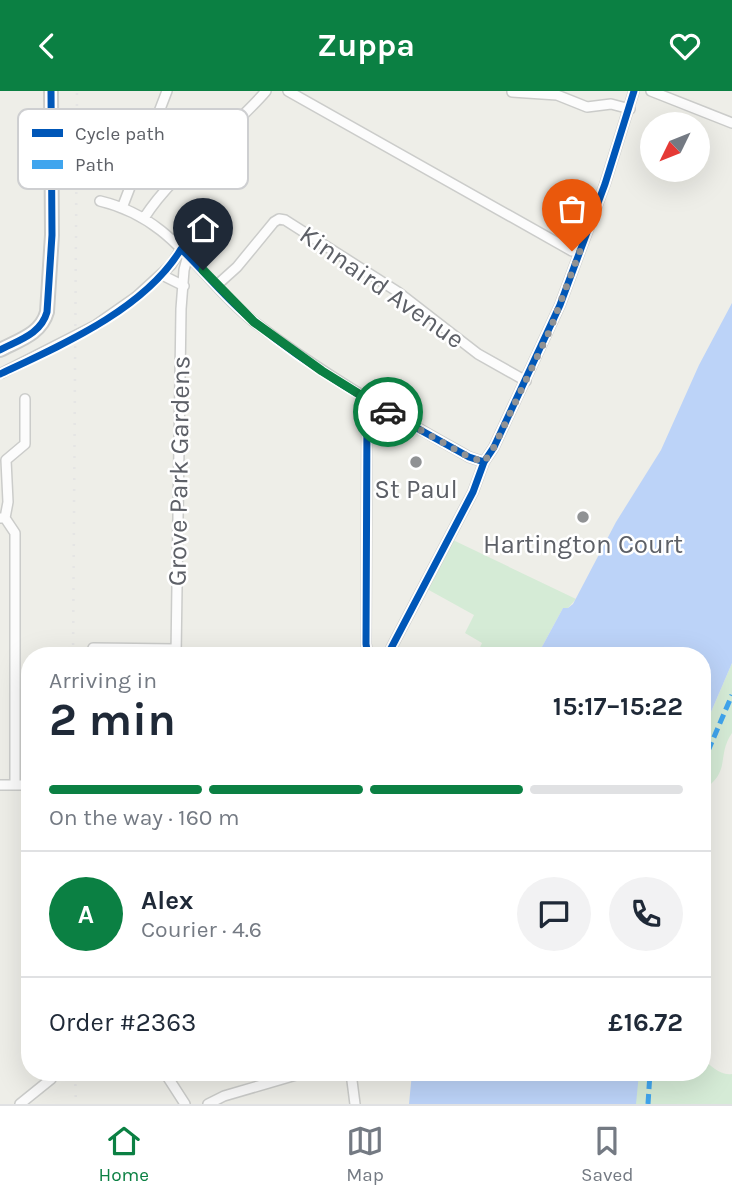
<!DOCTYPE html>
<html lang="en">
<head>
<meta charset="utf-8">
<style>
	:root { --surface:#fff; --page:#f2f2f3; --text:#1f2937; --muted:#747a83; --line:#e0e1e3; --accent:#0b8043 }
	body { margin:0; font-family:Karla,sans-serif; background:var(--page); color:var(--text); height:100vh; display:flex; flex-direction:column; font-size:26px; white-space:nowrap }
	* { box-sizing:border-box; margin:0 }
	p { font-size:23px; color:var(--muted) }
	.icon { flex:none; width:38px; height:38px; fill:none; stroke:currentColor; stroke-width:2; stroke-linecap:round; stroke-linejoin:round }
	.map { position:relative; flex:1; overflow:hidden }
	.sheet { position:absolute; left:21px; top:556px; width:690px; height:434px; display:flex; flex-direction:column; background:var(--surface); border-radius:28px; box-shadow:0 7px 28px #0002 }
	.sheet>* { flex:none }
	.needle { width:46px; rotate:227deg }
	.controls { position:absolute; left:640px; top:21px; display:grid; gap:14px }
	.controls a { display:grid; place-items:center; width:70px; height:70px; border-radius:50%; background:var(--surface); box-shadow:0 7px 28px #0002; font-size:35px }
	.pin { position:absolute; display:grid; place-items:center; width:60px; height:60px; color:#fff; margin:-72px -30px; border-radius:50% 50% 50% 0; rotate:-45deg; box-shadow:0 0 7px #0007 }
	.pin .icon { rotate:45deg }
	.courier { position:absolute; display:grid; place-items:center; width:70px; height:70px; margin:-35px; border:5px solid #0b8043; border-radius:50%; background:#fff; color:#222; box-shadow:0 2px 9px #0007 }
	.overview em { font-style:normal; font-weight:700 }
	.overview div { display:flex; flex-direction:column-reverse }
	.overview { display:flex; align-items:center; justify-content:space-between; height:119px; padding:0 28px }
	h1 { font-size:46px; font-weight:700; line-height:52px }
	.bar { display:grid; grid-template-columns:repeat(4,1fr); gap:10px 7px; align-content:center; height:84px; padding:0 28px }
	.bar i { height:9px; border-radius:5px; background:var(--line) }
	.bar .active { background:var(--accent) }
	.bar p { grid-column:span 4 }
	.line { display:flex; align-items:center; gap:18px; padding:0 28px; border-top:2px solid var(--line) }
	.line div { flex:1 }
	.round { display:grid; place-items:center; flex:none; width:74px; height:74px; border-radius:37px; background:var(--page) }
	header { display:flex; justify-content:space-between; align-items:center; height:91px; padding:0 28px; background:var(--accent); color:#fff; font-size:32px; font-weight:700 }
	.tab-bar { display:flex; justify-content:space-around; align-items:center; height:98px; border-top:2px solid var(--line); background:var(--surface); font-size:19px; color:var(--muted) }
	.tab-bar a { display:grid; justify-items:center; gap:4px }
	.tab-bar .active { color:var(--accent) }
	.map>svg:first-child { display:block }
	.green { fill:#d5ebd6 }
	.water { fill:#bcd3f8 }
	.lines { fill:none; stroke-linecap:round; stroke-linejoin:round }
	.minor-casing { stroke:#cbccca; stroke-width:12 }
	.tertiary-casing { stroke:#cbccca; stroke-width:16 }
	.minor { stroke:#fcfcfc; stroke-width:9 }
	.tertiary { stroke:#fcfcfc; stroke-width:12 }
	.rail { stroke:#e5e5e4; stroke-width:2.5; stroke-dasharray:2 9; stroke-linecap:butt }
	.minor-bridge-casing { stroke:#cbccca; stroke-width:12; stroke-linecap:butt }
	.minor-bridge { stroke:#fcfcfc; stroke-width:9 }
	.quiet { stroke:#40a5ee; stroke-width:5; stroke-dasharray:10 5; stroke-linecap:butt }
	.cycleway-casing { stroke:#fff; stroke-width:11 }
	.cycleway { stroke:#0057b8; stroke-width:7 }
	.done { stroke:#909294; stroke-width:7; stroke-dasharray:0 12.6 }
	.route { stroke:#0b8043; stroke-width:9 }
	.poi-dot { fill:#909294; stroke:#fff; stroke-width:2.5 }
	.labels { text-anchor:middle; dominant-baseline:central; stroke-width:5; stroke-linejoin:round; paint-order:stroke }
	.street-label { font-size:26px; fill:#5d6067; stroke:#fff }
	.poi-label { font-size:26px; fill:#5d6067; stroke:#fff }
	.key { fill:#fff; stroke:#cecfd1; stroke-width:2 }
	.key-label { font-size:19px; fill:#5d6067 }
</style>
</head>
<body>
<header><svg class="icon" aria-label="back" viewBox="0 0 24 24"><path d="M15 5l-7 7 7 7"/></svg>Zuppa<svg class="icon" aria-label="heart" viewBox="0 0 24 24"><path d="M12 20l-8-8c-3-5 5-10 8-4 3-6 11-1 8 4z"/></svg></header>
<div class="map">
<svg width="732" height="1013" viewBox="0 0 732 1013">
	<rect width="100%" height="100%" fill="#eeeee8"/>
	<path class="green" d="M 453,449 L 576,508 L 568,517 L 563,517 L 537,565 L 476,565 L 482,552 L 465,542 L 474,524 L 427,498 Z
		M 732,572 L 732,642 C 716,665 732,682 702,699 L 702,642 Z
		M 702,967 C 710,974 720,985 732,983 L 732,1013 L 629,1013 L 632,982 L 702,982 Z"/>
	<path class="water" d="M 732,212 L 732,572 L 702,642 L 702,565 L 537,565 L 563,517 L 568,517 L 573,513 L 616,431 L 661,359 L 699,274 Z
		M 412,982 L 639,982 L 636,1013 L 409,1013 Z"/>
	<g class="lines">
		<defs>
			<path id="minor" d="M 288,0 L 572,160 L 580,160
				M 651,0 L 732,32
				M 512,1 L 557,4 L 587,16 L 611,13 L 630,18
				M 100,110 C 175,128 199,187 253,230 C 321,283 395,324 469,366 L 484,371
				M 122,117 L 167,0
				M 144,127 C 173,81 229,43 266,0
				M 162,184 L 184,195
				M 217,194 L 237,176 L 274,131 L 279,128 L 285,129 L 398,201 L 478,263 L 526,290
				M 136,206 L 171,174 L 181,158
				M 0,427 L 5,427 L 15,442 L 15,694
				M 5,427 L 8,411 L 6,369 L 25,353 L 25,308
				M 93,557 L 176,558
				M 176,565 L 181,218 L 184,179 L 188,164
				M 368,565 L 366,553 L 367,325 L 370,310
				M 387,565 L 473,401 L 484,371 L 494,356 L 560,214 L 605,93 L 634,0
				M 0,694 L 30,694
				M 165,982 L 185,1013
				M 351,982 L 355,1013
				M 20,1013 L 51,988
				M 208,1013 L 224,1005 L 303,982"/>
			<path id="tertiary" d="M 0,259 C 19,249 41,243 47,221 L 52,144 L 51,0"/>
		</defs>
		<use href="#minor" class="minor-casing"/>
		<use href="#tertiary" class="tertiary-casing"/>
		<use href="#minor" class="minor"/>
		<use href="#tertiary" class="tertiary"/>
		<path class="rail" d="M 73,565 L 77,0
			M 75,982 L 76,1013"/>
		<defs>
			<path id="minor-bridge" d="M 0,283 L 96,234 L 136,206"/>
		</defs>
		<use href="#minor-bridge" class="minor-bridge-casing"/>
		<use href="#minor-bridge" class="minor-bridge"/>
		<path class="quiet" d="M 702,674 L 732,604
			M 648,1013 L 650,982"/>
		<defs>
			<path id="cycleway" d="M 0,259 C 19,249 41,243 47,221 L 52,144 L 51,0
				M 0,283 C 62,254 145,218 181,158 C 203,179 222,203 245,223 C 312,281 392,323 469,366 L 484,371
				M 368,565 L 366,553 L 367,325 L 370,310
				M 387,565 L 473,401 L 484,371 L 494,356 L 560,214 L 605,93 L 634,0"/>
		</defs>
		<use href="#cycleway" class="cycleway-casing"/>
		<use href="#cycleway" class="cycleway"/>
	</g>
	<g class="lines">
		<path class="done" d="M 388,321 L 469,366 L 484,371 L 494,356 L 550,239 L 580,160 L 572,160"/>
		<path class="route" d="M 203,179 L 254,231 L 322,280 L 388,321"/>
	</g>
	<g class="poi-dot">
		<circle cx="416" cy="371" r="7"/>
		<circle cx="583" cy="426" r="7"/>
	</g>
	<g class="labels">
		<g class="street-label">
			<text transform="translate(382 196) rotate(35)">Kinnaird Avenue</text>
			<text transform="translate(179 380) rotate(-89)">Grove Park Gardens</text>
		</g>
		<g class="poi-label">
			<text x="416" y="398">St Paul</text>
			<text x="583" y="453">Hartington Court</text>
		</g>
	</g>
	<rect x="18" y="18" width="230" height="80" rx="10" class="key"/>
	<rect x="32" y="38" width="31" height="8" fill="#0057b8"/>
	<rect x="32" y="69" width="31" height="9" fill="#40a5ee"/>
	<g class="key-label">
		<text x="75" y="49">Cycle path</text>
		<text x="75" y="80">Path</text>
	</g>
</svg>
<div class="controls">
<a><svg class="needle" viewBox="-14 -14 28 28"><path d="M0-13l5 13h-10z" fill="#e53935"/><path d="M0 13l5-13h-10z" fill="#747a83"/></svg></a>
</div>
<div class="pin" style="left:572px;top:160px;background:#ea580c"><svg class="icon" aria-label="bag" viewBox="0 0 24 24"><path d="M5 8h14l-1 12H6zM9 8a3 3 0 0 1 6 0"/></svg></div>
<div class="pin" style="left:203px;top:179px;background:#1f2937"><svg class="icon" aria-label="home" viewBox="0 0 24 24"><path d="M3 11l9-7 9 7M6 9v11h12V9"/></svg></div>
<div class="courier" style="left:388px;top:321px"><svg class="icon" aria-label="car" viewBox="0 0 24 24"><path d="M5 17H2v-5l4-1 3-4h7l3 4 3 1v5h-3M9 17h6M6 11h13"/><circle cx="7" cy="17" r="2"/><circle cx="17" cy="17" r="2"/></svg></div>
<section class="sheet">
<div class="overview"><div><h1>2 min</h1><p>Arriving in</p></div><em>15:17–15:22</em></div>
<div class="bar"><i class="active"></i><i class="active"></i><i class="active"></i><i></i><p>On the way · 160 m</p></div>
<div class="line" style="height:126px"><b class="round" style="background:var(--accent);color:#fff">A</b><div><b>Alex</b><p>Courier · 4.6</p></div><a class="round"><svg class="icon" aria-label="chat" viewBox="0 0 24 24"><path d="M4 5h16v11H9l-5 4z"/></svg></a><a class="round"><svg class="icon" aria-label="phone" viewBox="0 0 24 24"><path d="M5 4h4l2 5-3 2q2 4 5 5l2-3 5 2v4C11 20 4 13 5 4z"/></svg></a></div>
<div class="line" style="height:91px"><div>Order #2363</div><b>£16.72</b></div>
</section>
</div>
<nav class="tab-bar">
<a class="active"><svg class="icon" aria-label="home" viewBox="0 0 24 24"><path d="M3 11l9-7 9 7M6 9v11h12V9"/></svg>Home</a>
<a><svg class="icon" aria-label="map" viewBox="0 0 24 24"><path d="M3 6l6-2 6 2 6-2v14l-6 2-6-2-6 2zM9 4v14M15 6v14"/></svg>Map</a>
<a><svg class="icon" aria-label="saved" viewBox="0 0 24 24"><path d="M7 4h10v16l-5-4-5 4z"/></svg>Saved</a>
</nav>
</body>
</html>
